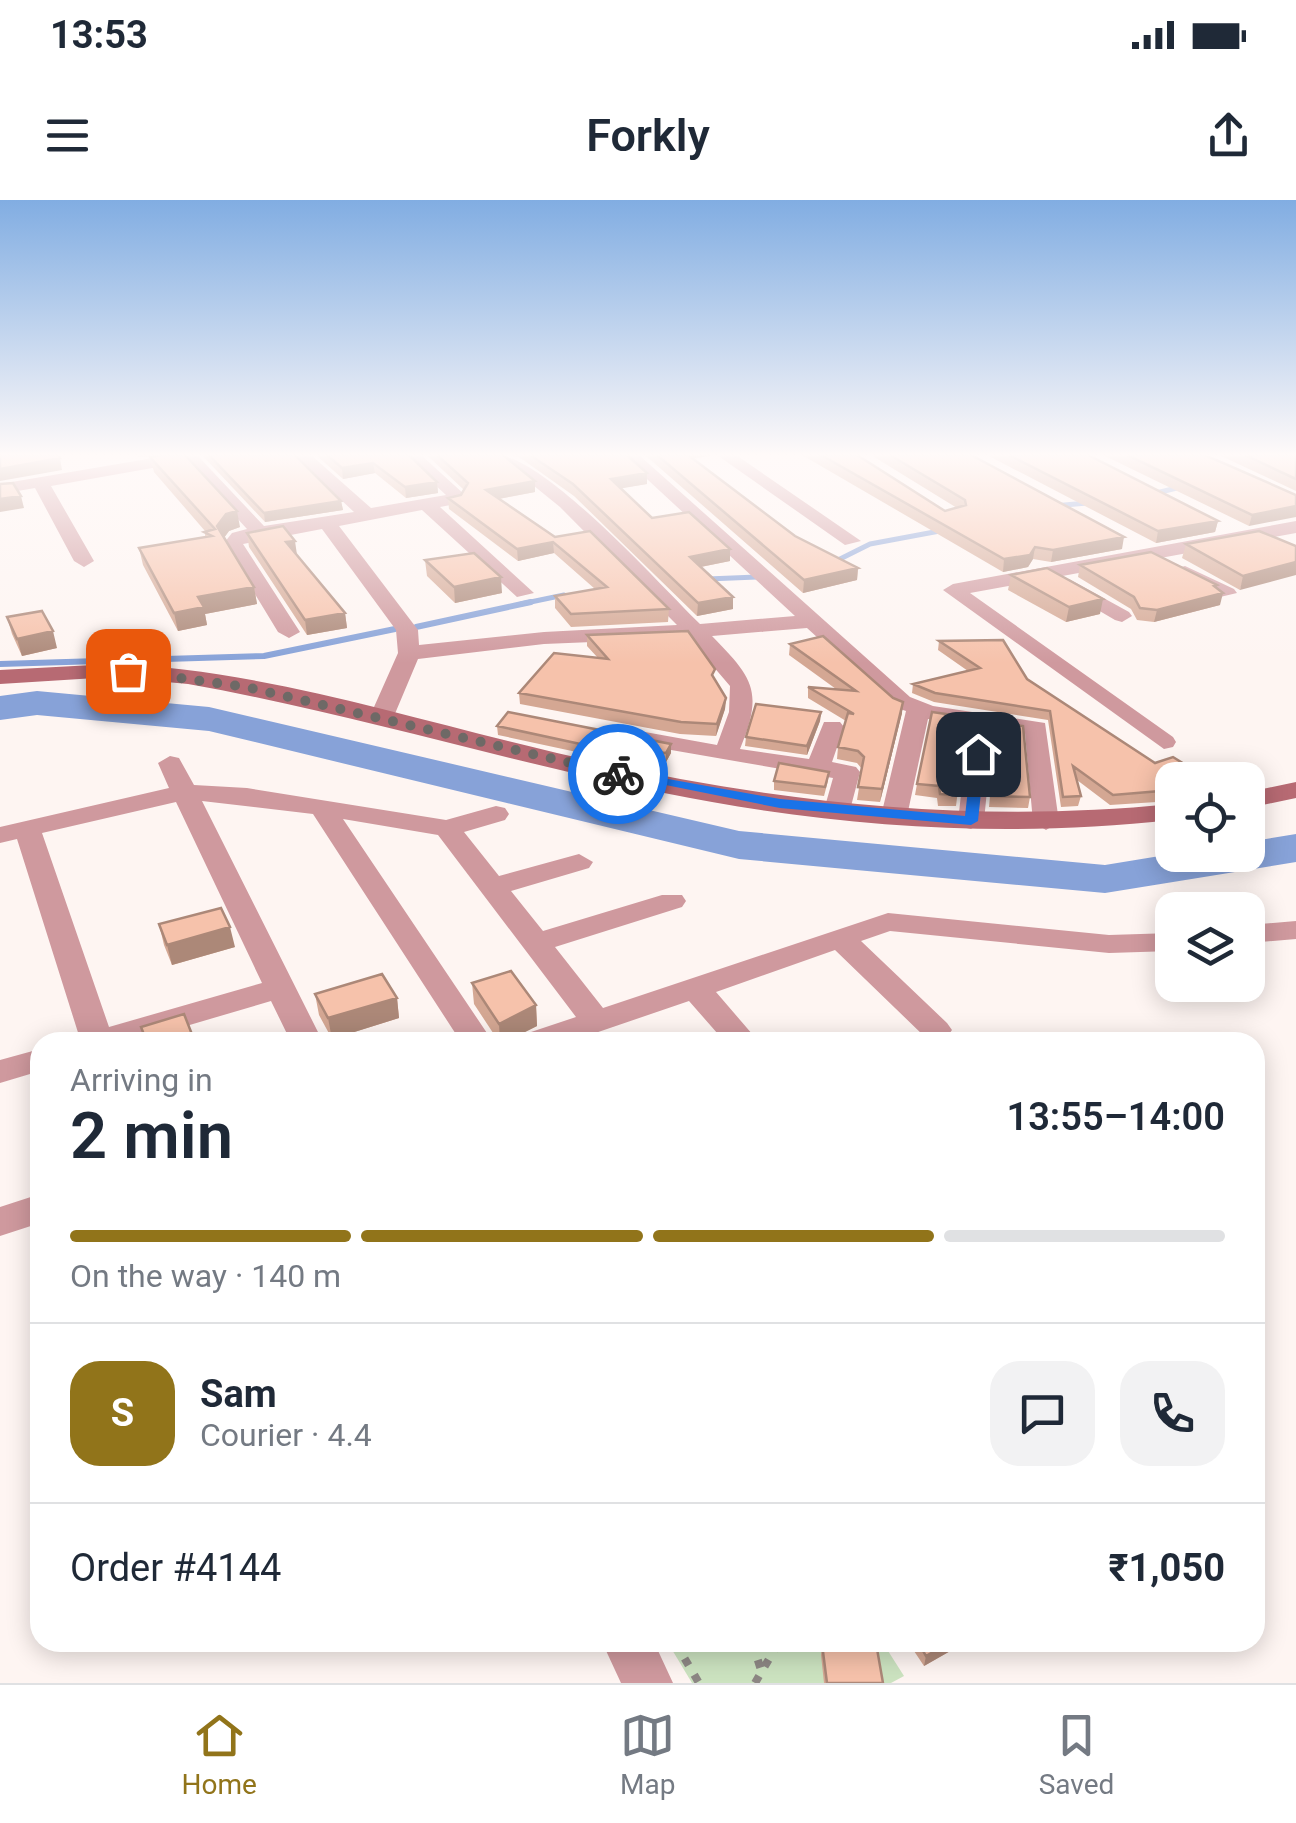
<!DOCTYPE html>
<html lang="en">
<head>
<meta charset="utf-8">
<style>
	:root { --surface:#fff; --page:#f2f2f3; --text:#1f2937; --muted:#747a83; --line:#e0e1e3; --accent:#91741a }
	body { margin:0; font-family:Roboto,sans-serif; background:var(--page); color:var(--text); height:100vh; display:flex; flex-direction:column; font-size:38px; white-space:nowrap }
	* { box-sizing:border-box; margin:0 }
	p { font-size:32px; color:var(--muted) }
	.icon { flex:none; width:55px; height:55px; fill:none; stroke:currentColor; stroke-width:2; stroke-linecap:round; stroke-linejoin:round }
	.map { position:relative; flex:1; overflow:hidden }
	.details { position:absolute; left:30px; top:832px; width:1235px; height:620px; display:flex; flex-direction:column; background:var(--surface); border-radius:30px; box-shadow:0 5px 25px #0003 }
	.details>* { flex:none }
	.controls { position:absolute; left:1155px; top:562px; display:grid; gap:20px }
	.controls a { display:grid; place-items:center; width:110px; height:110px; border-radius:20px; background:var(--surface); box-shadow:0 5px 25px #0003; font-size:50px }
	.pin { position:absolute; display:grid; place-items:center; width:85px; height:85px; color:#fff; margin:-42px; border-radius:20px; box-shadow:0 5px 15px #0006 }
	.courier { position:absolute; display:grid; place-items:center; width:100px; height:100px; margin:-50px; border:8px solid #1a73e8; border-radius:50%; background:#fff; color:#222; box-shadow:0 2px 12px #0007 }
	.headline em { font-style:normal; font-weight:600 }
	.headline div { display:flex; flex-direction:column-reverse }
	.headline { display:flex; align-items:center; justify-content:space-between; height:170px; padding:0 40px }
	h1 { font-size:65px; font-weight:600; line-height:75px }
	.bar { display:grid; grid-template-columns:repeat(4,1fr); gap:15px 10px; align-content:center; height:120px; padding:0 40px }
	.bar i { height:12px; border-radius:8px; background:var(--line) }
	.bar .on { background:var(--accent) }
	.bar p { grid-column:span 4 }
	.line { display:flex; align-items:center; gap:25px; padding:0 40px; border-top:2px solid var(--line) }
	.line div { flex:1 }
	.round { display:grid; place-items:center; flex:none; width:105px; height:105px; border-radius:30px; background:var(--page) }
	.status { display:flex; justify-content:space-between; align-items:center; height:70px; padding:0 50px; background:var(--surface); direction:ltr }
	.status svg { height:28px; fill:currentColor }
	header { display:flex; justify-content:space-between; align-items:center; height:130px; padding:0 40px; background:var(--surface); font-size:45px; font-weight:600 }
	.menu { display:flex; justify-content:space-around; align-items:center; height:140px; border-top:2px solid var(--line); background:var(--surface); font-size:28px; color:var(--muted) }
	.menu a { display:grid; justify-items:center; gap:5px }
	.menu .on { color:var(--accent) }
	.map>svg:first-child { display:block }
	.green { fill:#cce3c0 }
	.lines { fill:none; stroke-linecap:round; stroke-linejoin:round }
	.stream-far1 { stroke:#87a2d8; stroke-width:5 }
	.stream { stroke:#87a2d8; stroke-width:6 }
	.river { fill:#87a2d8; fill-rule:evenodd }
	.path { stroke:#8d8784; stroke-width:8; stroke-dasharray:8 11; stroke-linecap:butt }
	.street { fill:#cf999e; fill-rule:evenodd }
	.secondary { fill:#b76a73; fill-rule:evenodd }
	.wall { fill:#d4a793 }
	.shaded-wall { fill:#ac8878 }
	.building { fill:#f6c2ab; stroke:#ac8878; stroke-width:2.5 }
	.route { fill:#1a73e8 }
	.done { stroke:#6e6966; stroke-width:10; stroke-dasharray:0 18 }
</style>
</head>
<body>
<div class="status"><b>13:53</b><svg viewBox="0 0 49 12"><path d="M0 12V9h3v3zM5 12V6h3v6zM10 12V3h3v9zM15 12V0h3v12zM26 1h20v11H26zM47 4h2v5h-2z"/></svg></div>
<header><svg class="icon" aria-label="menu" viewBox="0 0 24 24"><path d="M4 6h16M4 12h16M4 18h16"/></svg>Forkly<svg class="icon" aria-label="share" viewBox="0 0 24 24"><path d="M12 15V3M7 8l5-5 5 5M5 13v7h14v-7"/></svg></header>
<div class="map">
<svg width="1296" height="1483" viewBox="0 0 1296 1483">
	<rect width="100%" height="100%" fill="#fef5f2"/>
	<path class="green" d="M 668,1443 L 883,1443 L 904,1476 L 891,1483 L 692,1483 Z"/>
	<g class="lines">
		<path class="stream-far1" d="M 1152,294 L 1185,286
			M 1053,306 L 1087,303
			M 832,363 L 870,344 L 945,330
			M 707,379 L 757,377
			M 521,404 L 564,395"/>
		<path class="stream" d="M 416,427 L 531,402
			M 0,464 L 264,456 L 395,429"/>
		<path class="river" d="M 37,491 L 209,507 L 739,631 L 1105,665 L 1172,654 L 1248,655 L 1248,642 L 1296,634 L 1296,662 L 1105,693 L 739,659 L 209,531 L 37,515 L 0,520 L 0,496 Z"/>
		<path class="path" d="M 675,1442 L 699,1483
			M 752,1442 L 762,1473
			M 755,1483 L 779,1442"/>
		<path class="street" d="M 171,255 L 197,255 L 264,326 L 354,312 L 293,255 L 311,255 L 371,308 L 446,295 L 403,255 L 421,255 L 465,295 L 461,303 L 440,307 L 534,393 L 517,397 L 422,310 L 339,326 L 418,430 L 419,445 L 544,432 L 677,425 L 560,307 L 496,255 C 544,255 661,386 700,424 L 795,416 L 621,255 L 639,255 L 910,497 L 933,506 L 1045,523 L 1059,622 L 1046,630 L 1033,622 L 1025,533 L 993,529 L 984,621 L 971,629 L 962,627 L 958,621 L 969,525 L 928,519 L 907,616 L 903,622 L 885,622 L 881,616 L 906,511 L 894,507 L 807,428 L 712,436 C 753,478 764,491 740,549 L 809,559 L 824,522 L 840,522 L 844,527 L 832,562 L 856,567 L 860,572 L 850,610 L 837,618 L 824,610 L 833,578 L 625,542 L 622,537 L 625,532 L 634,530 L 717,545 L 729,512 L 730,486 L 689,438 L 544,444 L 418,459 L 394,516 L 382,523 L 370,516 L 398,453 L 396,430 L 322,329 L 243,344 L 300,432 L 289,438 L 278,432 L 224,343 L 232,333 L 247,329 L 186,262 L 51,286 L 94,361 L 84,367 L 74,361 L 35,288 L 0,294 L 0,284 Z
			M 717,255 L 736,255 L 861,341 L 845,345 Z
			M 1296,321 L 1296,333 L 970,393 L 1173,537 L 1176,542 L 1173,547 L 1164,549 L 943,390 L 953,384 Z
			M 1185,366 L 1234,389 L 1237,393 L 1220,397 L 1178,376 L 1178,368 Z
			M 1069,379 L 1129,412 L 1132,416 L 1122,422 L 1115,420 L 1062,389 L 1059,385 Z
			M 170,556 L 179,558 L 194,585 L 247,588 L 446,620 L 496,606 L 505,608 L 509,614 L 505,620 L 464,632 L 499,676 L 579,654 L 593,662 L 589,668 L 511,691 L 543,731 L 662,695 L 682,695 L 686,701 L 682,707 L 555,747 L 603,808 L 888,713 L 1109,735 L 1172,733 L 1172,751 L 1109,753 L 890,731 L 861,741 L 947,823 L 952,830 L 947,837 L 925,837 L 835,750 L 716,792 L 759,842 L 725,842 L 689,801 L 569,842 L 521,842 L 525,834 L 576,817 L 438,635 L 343,619 L 493,842 L 461,842 L 313,614 L 202,601 L 323,842 L 291,842 L 271,801 L 132,842 L 81,842 L 17,639 L 0,643 L 0,627 L 169,588 L 158,563 ZM 176,602 L 262,783 L 109,827 L 42,633 Z
			M 1296,721 L 1296,739 L 1248,743 L 1248,725 Z
			M 40,849 L 40,871 L 0,883 L 0,860 Z
			M 40,994 L 40,1023 L 0,1036 L 0,1007 Z
			M 602,1442 L 654,1442 L 673,1483 L 621,1483 Z"/>
		<path class="secondary" d="M 112,464 C 256,468 416,520 557,553 C 761,601 963,625 1172,604 L 1172,620 C 1018,637 865,629 712,602 C 536,571 364,515 188,484 L 112,477 L 0,484 L 0,470 Z
			M 1296,582 L 1296,598 L 1248,608 L 1248,592 Z"/>
	</g>
	<path class="wall" d="M 138,255 L 185,255 L 240,327 L 229,331 L 224,338 L 254,387 L 257,404 L 205,414 L 207,425 L 178,431 L 143,365 L 139,348 L 205,337 L 205,331 L 154,272 L 150,257 L 162,255 L 139,257 Z
		M 202,255 L 255,255 L 341,301 L 343,310 L 265,322 Z
		M 316,255 L 409,255 L 437,282 L 438,293 L 406,298 L 375,273 L 343,279 Z
		M 427,255 L 503,255 L 535,281 L 535,292 L 499,299 L 555,337 L 669,409 L 668,422 L 571,427 L 555,408 L 555,396 L 595,389 L 554,353 L 518,361 L 449,309 L 448,298 L 461,295 L 464,290 Z
		M 508,255 L 627,255 L 647,284 L 621,288 L 652,318 L 730,361 L 701,367 L 733,397 L 733,409 L 697,416 L 574,296 L 519,257 Z
		M 645,255 L 715,255 L 693,259 L 795,336 L 858,368 L 857,380 L 803,393 Z
		M 802,255 L 857,255 L 945,311 L 957,308 L 871,255 L 971,255 L 1122,349 L 1051,362 L 1033,359 L 1028,367 L 1003,372 Z
		M 987,255 L 1088,255 L 1218,321 L 1215,332 L 1156,343 Z
		M 1103,255 L 1205,255 L 1296,295 L 1249,326 Z
		M 1219,255 L 1296,255 L 1296,291 Z
		M 1259,331 L 1240,390 L 1182,358 L 1186,344 Z
		M 247,333 L 297,355 L 345,413 L 347,428 L 307,435 L 249,347 Z
		M 425,360 L 502,393 L 455,403 L 427,376 Z
		M 1080,365 L 1216,388 L 1220,405 L 1154,422 L 1137,420 L 1131,409 L 1078,377 Z
		M 1011,375 L 1100,414 L 1066,422 L 1008,390 Z
		M 7,417 L 57,448 L 22,456 L 12,434 Z
		M 587,435 L 715,480 L 726,498 L 725,509 L 716,536 L 680,534 L 520,504 L 519,493 L 598,458 L 587,446 Z
		M 939,441 L 1027,479 L 1172,580 L 1172,601 L 1110,605 L 1077,580 L 1081,596 L 1078,606 L 1061,607 L 1048,520 L 934,502 L 912,493 L 913,484 L 968,471 L 938,450 Z
		M 790,444 L 902,513 L 880,602 L 857,600 L 862,569 L 857,563 L 837,559 L 838,547 L 846,521 L 808,498 L 808,487 L 836,489 L 789,455 Z
		M 821,512 L 820,521 L 807,555 L 745,546 L 746,537 Z
		M 967,517 L 956,606 L 938,606 L 937,598 L 915,595 L 917,584 Z
		M 497,526 L 671,544 L 671,553 L 666,562 L 586,554 L 498,535 Z
		M 996,533 L 1030,597 L 1028,608 L 989,607 Z
		M 774,581 L 828,581 L 824,596 L 774,590 Z
		M 159,724 L 235,747 L 172,765 L 164,745 Z
		M 472,783 L 536,805 L 537,826 L 505,842 L 499,842 L 474,804 Z
		M 315,794 L 397,798 L 399,818 L 332,839 L 319,815 Z
		M 908,1442 L 966,1442 L 924,1466 Z
		M 822,1444 L 883,1483 L 824,1483 L 821,1455 Z"/>
	<path class="shaded-wall" d="M 681,255 L 715,255 L 681,260 Z
		M 60,258 L 62,270 L 0,281 L 0,269 Z
		M 373,263 L 375,273 L 343,279 L 342,268 Z
		M 647,273 L 647,284 L 612,290 L 611,279 Z
		M 535,281 L 535,292 L 487,301 L 486,290 Z
		M 437,282 L 438,293 L 406,298 L 405,287 Z
		M 21,296 L 24,308 L 0,312 L 0,299 Z
		M 341,301 L 343,310 L 265,322 L 264,313 Z
		M 1296,306 L 1296,317 L 1249,326 L 1252,315 Z
		M 237,311 L 240,327 L 229,331 L 220,343 L 217,326 L 226,314 Z
		M 1218,321 L 1215,332 L 1156,343 L 1158,331 Z
		M 1124,337 L 1122,349 L 1051,362 L 1053,350 Z
		M 295,341 L 297,355 L 286,342 Z
		M 553,342 L 554,353 L 518,361 L 517,349 Z
		M 1035,347 L 1033,359 L 1028,367 L 1003,372 L 1004,359 Z
		M 730,349 L 730,361 L 690,369 L 690,357 Z
		M 1296,362 L 1296,375 L 1240,390 L 1243,376 Z
		M 858,368 L 857,380 L 803,393 L 804,380 Z
		M 501,377 L 502,393 L 455,403 L 454,387 Z
		M 1217,385 L 1215,395 L 1223,393 L 1220,405 L 1154,422 L 1157,410 Z
		M 254,387 L 257,404 L 205,414 L 207,425 L 178,431 L 174,413 L 198,397 Z
		M 733,397 L 733,409 L 697,416 L 698,403 Z
		M 1103,399 L 1100,414 L 1066,422 L 1069,407 Z
		M 345,413 L 347,428 L 307,435 L 305,420 Z
		M 53,431 L 57,448 L 22,456 L 17,439 Z
		M 726,498 L 725,509 L 716,536 L 717,524 Z
		M 903,502 L 902,513 L 880,602 L 882,589 Z
		M 821,512 L 820,521 L 807,555 L 807,546 Z
		M 671,544 L 671,553 L 666,562 L 666,553 Z
		M 1197,572 L 1194,580 L 1183,580 L 1184,576 Z
		M 230,727 L 235,747 L 172,765 L 167,745 Z
		M 397,798 L 399,818 L 332,839 L 328,818 Z
		M 536,805 L 537,826 L 505,842 L 500,842 L 499,824 Z
		M 950,1442 L 966,1442 L 924,1466 L 926,1456 Z"/>
	<path class="building" d="M 0,255 L 58,255 L 60,258 L 0,269 Z
		M 162,255 L 185,255 L 237,311 L 226,314 L 217,326 L 254,387 L 198,397 L 204,407 L 174,413 L 139,348 L 212,336 L 204,332 L 215,329 L 150,257 Z
		M 209,255 L 295,255 L 341,301 L 264,313 Z
		M 327,255 L 409,255 L 437,282 L 405,287 L 373,263 L 342,268 Z
		M 437,255 L 503,255 L 535,281 L 486,290 L 555,337 L 590,331 L 669,409 L 571,414 L 555,396 L 607,387 L 553,342 L 517,349 L 448,298 L 461,295 L 468,283 Z
		M 530,255 L 627,255 L 647,273 L 611,279 L 652,318 L 689,312 L 730,349 L 690,357 L 733,397 L 698,403 L 573,284 Z
		M 657,255 L 688,255 L 795,336 L 858,368 L 804,380 Z
		M 821,255 L 857,255 L 945,311 L 966,305 L 965,300 L 890,255 L 971,255 L 1124,337 L 1053,350 L 1035,347 L 1030,355 L 1004,359 Z
		M 1009,255 L 1088,255 L 1218,321 L 1158,331 Z
		M 1127,255 L 1205,255 L 1296,295 L 1296,306 L 1252,315 Z
		M 1245,255 L 1296,255 L 1296,279 Z
		M 13,283 L 21,296 L 0,299 L 0,284 Z
		M 283,326 L 295,341 L 286,342 L 345,413 L 305,420 L 247,333 Z
		M 1259,331 L 1296,346 L 1296,362 L 1243,376 L 1186,344 Z
		M 1151,352 L 1217,385 L 1214,386 L 1223,393 L 1157,410 L 1140,408 L 1134,397 L 1080,365 Z
		M 474,353 L 501,377 L 454,387 L 425,360 Z
		M 1047,368 L 1103,399 L 1069,407 L 1011,375 Z
		M 42,411 L 53,431 L 17,439 L 7,417 Z
		M 688,431 L 715,469 L 712,475 L 726,498 L 717,524 L 681,522 L 519,493 L 554,453 L 608,459 L 587,435 Z
		M 823,436 L 893,498 L 903,502 L 882,589 L 858,587 L 864,557 L 858,551 L 838,547 L 848,513 L 854,514 L 808,487 L 856,491 L 790,444 Z
		M 1003,440 L 1027,479 L 1155,563 L 1173,557 L 1197,572 L 1184,576 L 1192,580 L 1172,580 L 1172,590 L 1113,595 L 1073,566 L 1081,596 L 1063,597 L 1050,511 L 935,493 L 913,484 L 980,468 L 939,441 Z
		M 756,504 L 821,512 L 807,546 L 746,537 Z
		M 508,512 L 671,544 L 666,553 L 585,545 L 497,526 Z
		M 932,512 L 967,517 L 958,595 L 940,594 L 939,586 L 917,584 Z
		M 998,523 L 1023,526 L 1030,597 L 991,596 Z
		M 779,563 L 829,572 L 825,587 L 774,581 Z
		M 221,708 L 230,727 L 167,745 L 159,724 Z
		M 511,771 L 536,805 L 499,824 L 472,783 Z
		M 382,774 L 397,798 L 328,818 L 315,794 Z
		M 184,814 L 195,842 L 147,842 L 141,827 Z
		M 1083,834 L 1117,834 L 1120,842 L 1086,842 Z
		M 918,1442 L 950,1442 L 926,1456 Z
		M 876,1443 L 883,1483 L 827,1483 L 822,1444 Z"/>
	<linearGradient id="sky" x2="0" y2="1"><stop stop-color="#81ade2"/><stop offset="0.55" stop-color="#fffaf9"/><stop offset="1" stop-color="#fffaf9" stop-opacity="0"/></linearGradient>
	<rect width="1296" height="463" fill="url(#sky)"/>
	<path class="route" d="M 978,550 L 985,554 L 978,621 L 971,625 L 780,608 L 611,574 L 618,570 L 780,599 L 965,616 L 972,554 Z"/>
	<g class="lines">
		<path class="done" d="M 128,471 L 246,487 L 618,574"/>
	</g>
</svg>
<div class="controls">
<a><svg class="icon" aria-label="locate" viewBox="0 0 24 24"><circle cx="12" cy="12" r="6"/><path d="M12 2v4M12 18v4M2 12h4M18 12h4"/></svg></a>
<a><svg class="icon" aria-label="layers" viewBox="0 0 24 24"><path d="M12 4l9 5-9 5-9-5zM3 14l9 5 9-5"/></svg></a>
</div>
<div class="pin" style="left:128px;top:471px;background:#ea580c"><svg class="icon" aria-label="bag" viewBox="0 0 24 24"><path d="M5 8h14l-1 12H6zM9 8a3 3 0 0 1 6 0"/></svg></div>
<div class="pin" style="left:978px;top:554px;background:#1f2937"><svg class="icon" aria-label="home" viewBox="0 0 24 24"><path d="M3 11l9-7 9 7M6 9v11h12V9"/></svg></div>
<div class="courier" style="left:618px;top:574px"><svg class="icon" aria-label="bike" viewBox="0 0 24 24"><circle cx="6" cy="16" r="4"/><circle cx="18" cy="16" r="4"/><path d="M6 16l4-8h5l3 8M10 8l3 8H6M13 5h3"/></svg></div>
<section class="details">
<div class="headline"><div><h1>2 min</h1><p>Arriving in</p></div><em>13:55–14:00</em></div>
<div class="bar"><i class="on"></i><i class="on"></i><i class="on"></i><i></i><p>On the way · 140 m</p></div>
<div class="line" style="height:180px"><b class="round" style="background:var(--accent);color:#fff">S</b><div><b>Sam</b><p>Courier · 4.4</p></div><a class="round"><svg class="icon" aria-label="chat" viewBox="0 0 24 24"><path d="M4 5h16v11H9l-5 4z"/></svg></a><a class="round"><svg class="icon" aria-label="phone" viewBox="0 0 24 24"><path d="M5 4h4l2 5-3 2q2 4 5 5l2-3 5 2v4C11 20 4 13 5 4z"/></svg></a></div>
<div class="line" style="height:130px"><div>Order #4144</div><b>₹1,050</b></div>
</section>
</div>
<nav class="menu">
<a class="on"><svg class="icon" aria-label="home" viewBox="0 0 24 24"><path d="M3 11l9-7 9 7M6 9v11h12V9"/></svg>Home</a>
<a><svg class="icon" aria-label="map" viewBox="0 0 24 24"><path d="M3 6l6-2 6 2 6-2v14l-6 2-6-2-6 2zM9 4v14M15 6v14"/></svg>Map</a>
<a><svg class="icon" aria-label="saved" viewBox="0 0 24 24"><path d="M7 4h10v16l-5-4-5 4z"/></svg>Saved</a>
</nav>
</body>
</html>
